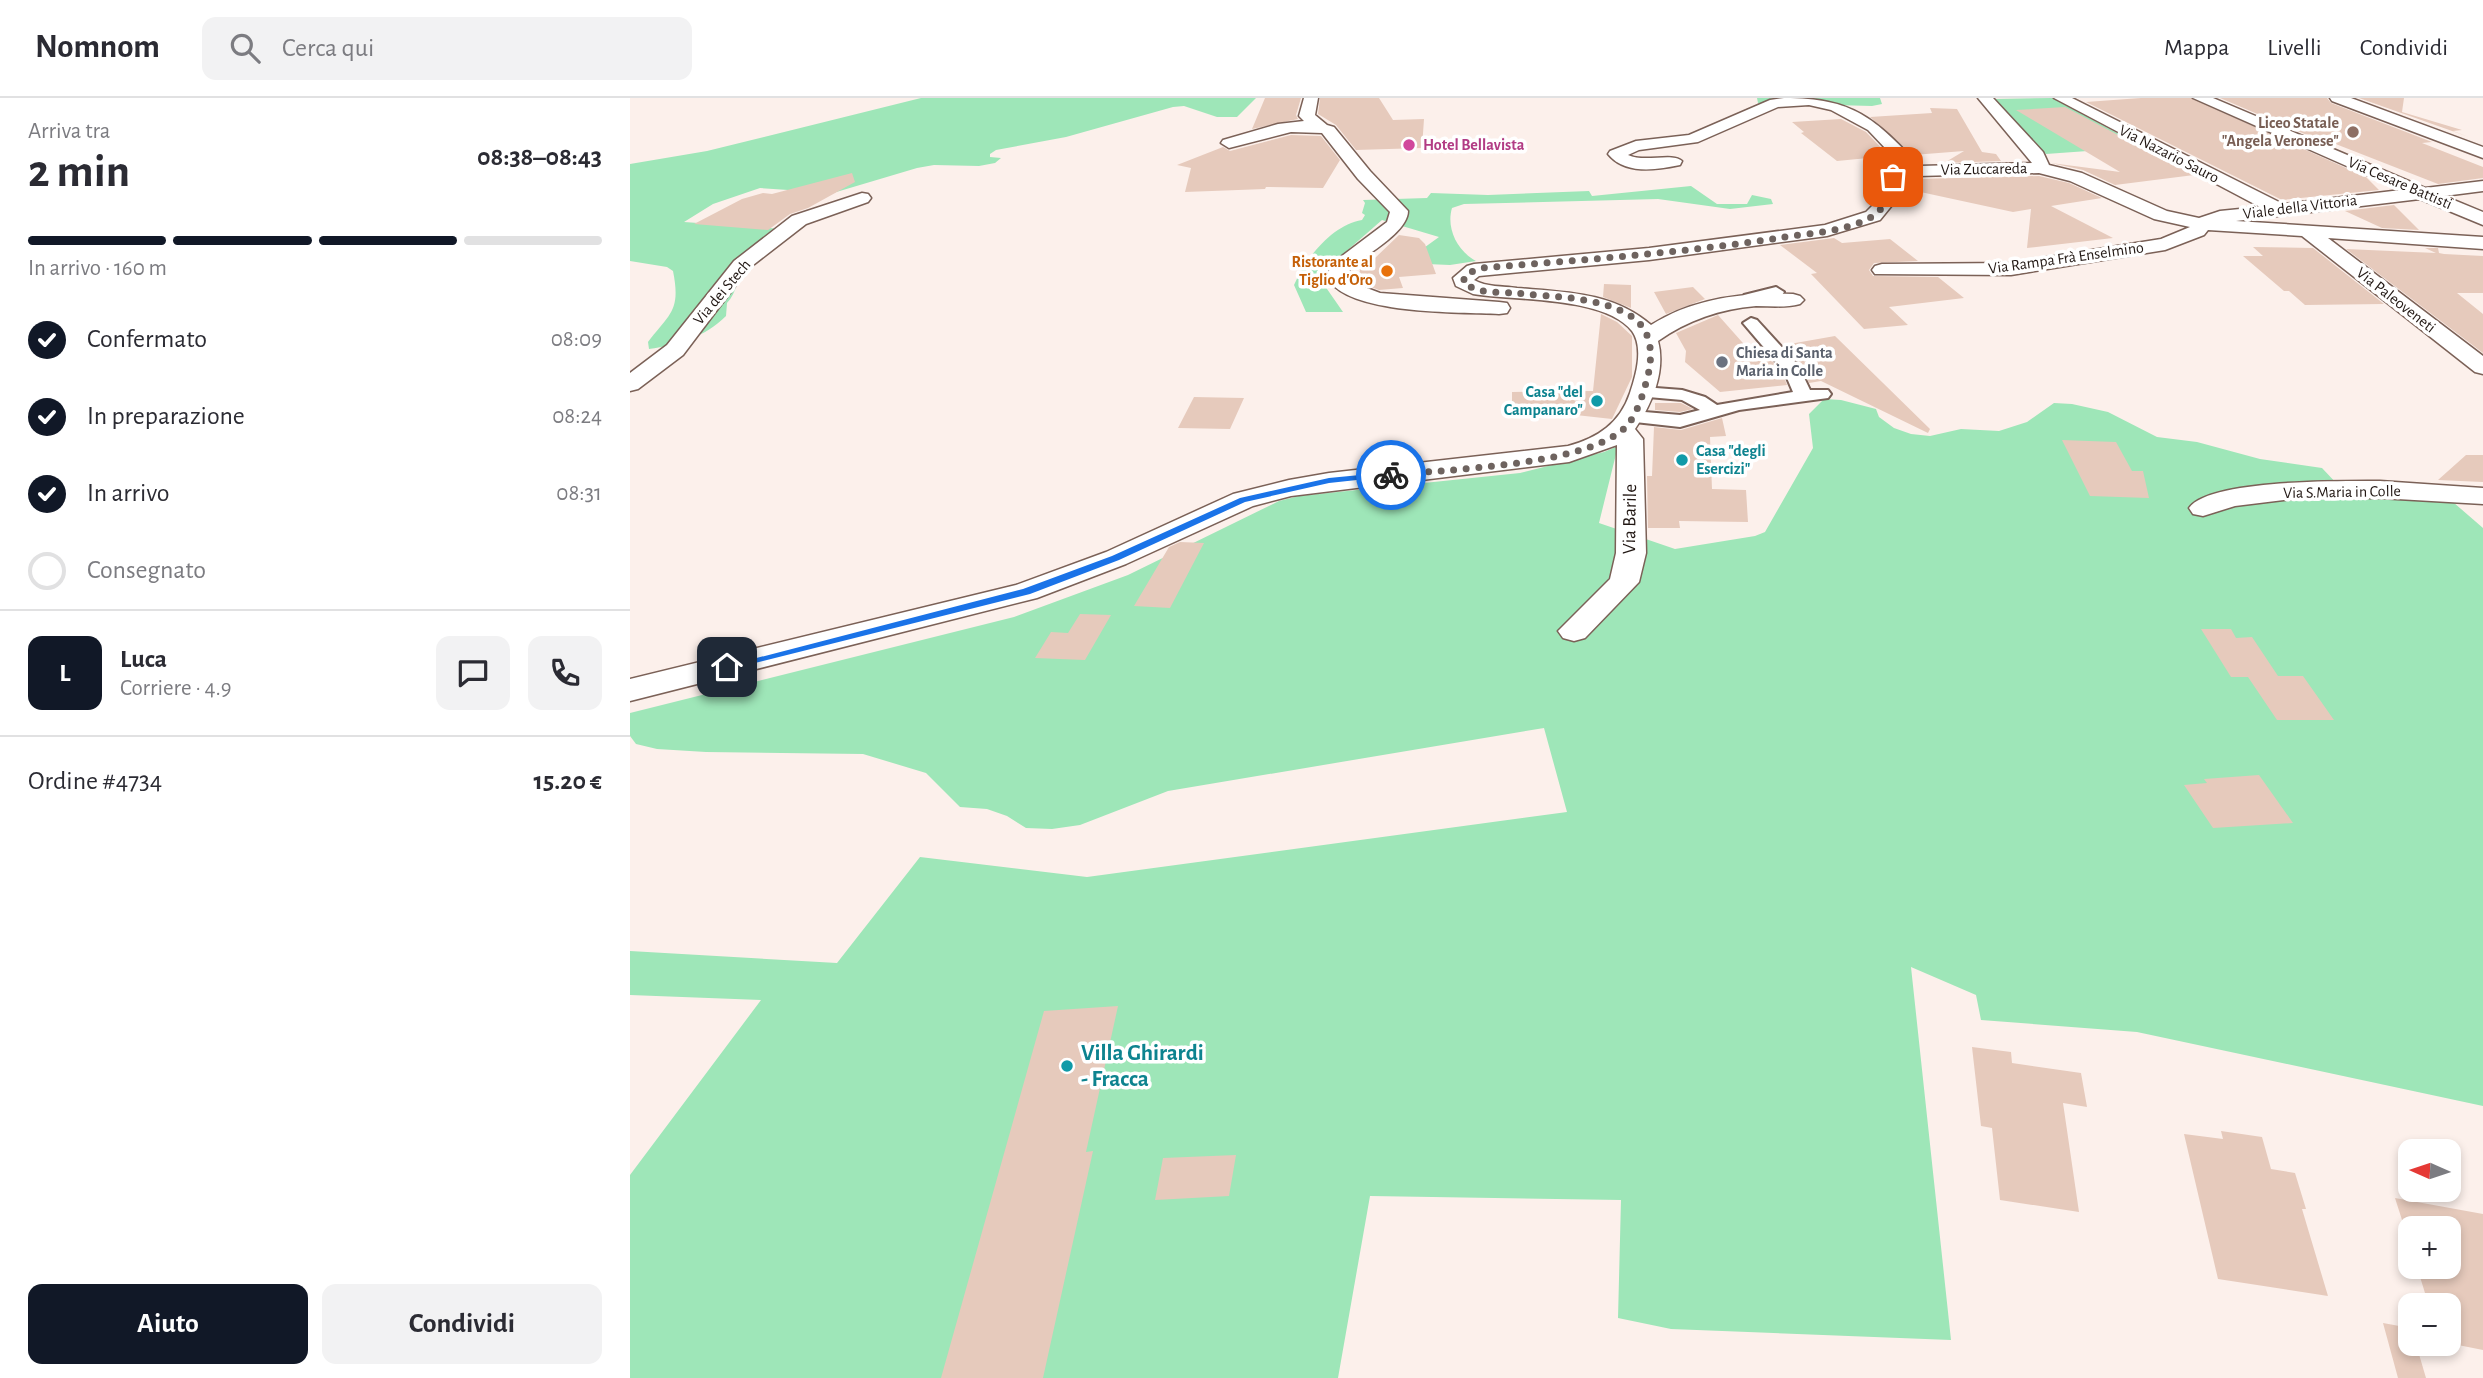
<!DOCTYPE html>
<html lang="it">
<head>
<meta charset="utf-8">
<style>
	:root { --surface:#fff; --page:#f2f2f3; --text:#2b2b33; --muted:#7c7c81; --line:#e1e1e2; --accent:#111827 }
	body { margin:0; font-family:"Alegreya Sans",sans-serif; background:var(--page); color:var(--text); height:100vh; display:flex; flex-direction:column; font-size:26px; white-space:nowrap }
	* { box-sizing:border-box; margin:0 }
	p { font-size:23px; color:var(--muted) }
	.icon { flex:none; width:38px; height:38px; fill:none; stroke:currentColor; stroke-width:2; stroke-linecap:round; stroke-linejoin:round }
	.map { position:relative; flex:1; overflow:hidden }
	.details { display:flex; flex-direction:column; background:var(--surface); width:630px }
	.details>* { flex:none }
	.needle { width:46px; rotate:273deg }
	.tools { position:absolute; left:1768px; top:1041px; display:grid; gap:14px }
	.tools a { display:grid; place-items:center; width:63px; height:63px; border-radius:14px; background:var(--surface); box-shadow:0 4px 10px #0003; font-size:35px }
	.pin { position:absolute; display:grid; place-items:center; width:60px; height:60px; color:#fff; margin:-30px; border-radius:14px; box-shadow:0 4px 10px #0006 }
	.courier { position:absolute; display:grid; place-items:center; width:70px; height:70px; margin:-35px; border:5px solid #1a73e8; border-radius:50%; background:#fff; color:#222; box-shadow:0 2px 9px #0007 }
	.overview em { font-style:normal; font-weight:600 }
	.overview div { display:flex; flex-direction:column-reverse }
	.overview { display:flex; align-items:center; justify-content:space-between; height:119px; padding:0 28px }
	h1 { font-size:46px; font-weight:600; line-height:52px }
	.bar { display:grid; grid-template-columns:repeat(4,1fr); gap:10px 7px; align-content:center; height:84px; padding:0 28px }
	.bar i { height:9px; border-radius:5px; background:var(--line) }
	.bar .selected { background:var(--accent) }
	.bar p { grid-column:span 4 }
	.line { display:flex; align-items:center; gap:18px; padding:0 28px; border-top:2px solid var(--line) }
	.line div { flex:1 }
	.round { display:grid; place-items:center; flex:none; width:74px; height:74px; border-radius:14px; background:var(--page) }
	ol { padding:0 28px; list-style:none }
	li { display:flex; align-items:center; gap:21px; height:77px }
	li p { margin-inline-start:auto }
	li .icon { padding:7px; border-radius:50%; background:var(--accent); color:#fff; stroke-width:4 }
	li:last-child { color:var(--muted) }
	li i { width:38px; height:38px; border:4px solid var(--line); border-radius:50% }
	.button { display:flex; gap:14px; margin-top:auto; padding:14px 28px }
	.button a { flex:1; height:80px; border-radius:14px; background:var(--accent); color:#fff; font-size:28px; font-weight:600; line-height:80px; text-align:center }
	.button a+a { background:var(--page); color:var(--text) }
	header { display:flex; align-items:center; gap:42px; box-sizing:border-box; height:98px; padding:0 35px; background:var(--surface); border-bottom:2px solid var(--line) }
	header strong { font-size:33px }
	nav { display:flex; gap:38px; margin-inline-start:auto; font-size:24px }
	.search { width:490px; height:63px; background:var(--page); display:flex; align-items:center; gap:18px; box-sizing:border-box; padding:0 24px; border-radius:14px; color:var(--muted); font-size:26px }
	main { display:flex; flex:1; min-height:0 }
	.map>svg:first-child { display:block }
	.green { fill:#9ee6b8 }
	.building { fill:#e6cabc }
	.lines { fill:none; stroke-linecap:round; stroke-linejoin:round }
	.pedestrian-casing { stroke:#7b6157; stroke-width:4 }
	.minor-casing { stroke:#7b6157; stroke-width:3 }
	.pedestrian { fill:#fff; fill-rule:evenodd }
	.minor { fill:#fff; fill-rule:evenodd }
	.route { fill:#1a73e8 }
	.done { stroke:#6e635f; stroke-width:7; stroke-dasharray:0 12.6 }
	.education-dot { fill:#8d6e63; stroke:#fff; stroke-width:2.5 }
	.hotel-dot { fill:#d1479c; stroke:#fff; stroke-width:2.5 }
	.food-dot { fill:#e8710a; stroke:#fff; stroke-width:2.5 }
	.worship-dot { fill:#6b7280; stroke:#fff; stroke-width:2.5 }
	.culture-dot { fill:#0f9aa8; stroke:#fff; stroke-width:2.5 }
	.labels { text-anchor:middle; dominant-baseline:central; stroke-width:7; stroke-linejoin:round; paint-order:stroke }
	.far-education-label { font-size:16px; font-weight:bold; fill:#785e54; stroke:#fff; text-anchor:end }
	.far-hotel-label { font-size:16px; font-weight:bold; fill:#b23c85; stroke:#fff; text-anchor:start }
	.far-street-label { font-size:16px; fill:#211713; stroke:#fff }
	.far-food-label { font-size:16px; font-weight:bold; fill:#c56008; stroke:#fff; text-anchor:end }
	.far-worship-label { font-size:16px; font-weight:bold; fill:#5b616d; stroke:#fff; text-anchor:start }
	.far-culture-label { font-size:16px; font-weight:bold; fill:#0d838f; stroke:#fff; text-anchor:end }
	.street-label { font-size:19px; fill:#211713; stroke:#fff }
	.near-culture-label { font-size:23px; font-weight:bold; fill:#0d838f; stroke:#fff; text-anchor:start }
</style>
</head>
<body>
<header>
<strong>Nomnom</strong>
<div class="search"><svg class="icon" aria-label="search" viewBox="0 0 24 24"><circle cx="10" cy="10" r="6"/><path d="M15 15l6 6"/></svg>Cerca qui</div>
<nav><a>Mappa</a><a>Livelli</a><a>Condividi</a></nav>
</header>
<main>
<section class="details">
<div class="overview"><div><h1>2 min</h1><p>Arriva tra</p></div><em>08:38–08:43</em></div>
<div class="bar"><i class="selected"></i><i class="selected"></i><i class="selected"></i><i></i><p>In arrivo · 160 m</p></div>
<ol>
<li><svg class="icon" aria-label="check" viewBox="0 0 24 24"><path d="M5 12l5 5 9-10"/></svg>Confermato<p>08:09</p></li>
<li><svg class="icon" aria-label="check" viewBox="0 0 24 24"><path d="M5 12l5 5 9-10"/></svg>In preparazione<p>08:24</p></li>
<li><svg class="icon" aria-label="check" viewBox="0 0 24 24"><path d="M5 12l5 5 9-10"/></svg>In arrivo<p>08:31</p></li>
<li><i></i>Consegnato</li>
</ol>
<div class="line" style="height:126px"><b class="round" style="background:var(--accent);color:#fff">L</b><div><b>Luca</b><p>Corriere · 4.9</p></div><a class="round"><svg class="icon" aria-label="chat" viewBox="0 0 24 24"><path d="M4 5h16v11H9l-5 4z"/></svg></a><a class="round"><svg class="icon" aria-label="phone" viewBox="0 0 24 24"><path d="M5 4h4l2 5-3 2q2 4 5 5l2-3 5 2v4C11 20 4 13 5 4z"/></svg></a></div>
<div class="line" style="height:91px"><div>Ordine #4734</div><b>15.20 €</b></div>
<div class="button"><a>Aiuto</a><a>Condividi</a></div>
</section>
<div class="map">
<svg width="1853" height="1280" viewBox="0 0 1853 1280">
	<rect width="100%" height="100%" fill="#fcf0eb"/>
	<path class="green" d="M 291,0 L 626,0 L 607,19 L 587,19 L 554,8 L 543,9 L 436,39 L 366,52 L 360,56 L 360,59 L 371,60 L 365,65 L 349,68 L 304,67 L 287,70 L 203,95 L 130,90 L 83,106 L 54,124 L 165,132 C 150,142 130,153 118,166 C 107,178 107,195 97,205 L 96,218 C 75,239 48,247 19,251 L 18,244 C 40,215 51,213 43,173 L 37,169 L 0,163 L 0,66 L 77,53 Z
		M 1127,0 L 1250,0 L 1252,6 L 1242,8 L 1128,5 Z
		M 1422,0 L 1513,49 L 1416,56 L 1364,1 Z
		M 1061,88 L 1087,106 L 1117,106 L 1122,97 L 1141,101 L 1143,106 L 1100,111 L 1028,101 L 834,106 L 822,110 C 816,130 827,153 846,163 L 820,167 L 773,165 L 809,139 L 752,122 L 688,178 L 713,214 L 676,214 L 664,187 C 676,160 702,127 732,122 L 735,117 L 732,115 L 735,105 L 733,102 L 797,100 L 801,95 L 858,97 L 959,93 L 962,98 Z
		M 1194,301 L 1211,302 L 1246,311 L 1249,319 L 1264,330 L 1281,336 L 1300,338 L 1331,331 L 1369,333 L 1397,324 L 1424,305 L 1442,306 L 1478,314 L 1527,339 L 1567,344 L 1630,361 L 1692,370 L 1709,388 L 1801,385 L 1853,430 L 1853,1008 L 1507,934 L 1351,922 L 1346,897 L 1281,869 L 1321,1242 L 1041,1231 L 988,1220 L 991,1102 L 740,1098 L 708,1280 L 0,1280 L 0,1077 L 131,902 L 0,897 L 0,853 L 207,865 L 290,759 L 457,779 L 937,714 L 914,630 L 538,693 L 450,727 L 422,731 L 396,730 L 377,718 L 357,711 L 330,709 L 296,675 L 233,656 L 76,654 L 27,651 L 6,646 L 0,638 L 0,615 L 384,519 L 498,477 L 649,403 L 669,398 L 890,375 L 974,354 L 988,348 L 969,425 L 1045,451 L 1125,438 L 1135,434 L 1183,350 L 1179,316 Z"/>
	<path class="building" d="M 635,0 L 671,0 L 666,17 L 668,21 L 622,31 Z
		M 690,0 L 749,0 L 763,22 L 794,21 L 792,50 L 726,52 L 706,27 L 688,16 Z
		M 1511,0 L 1561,0 L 1736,79 L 1749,92 L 1652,102 L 1456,4 Z
		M 1590,0 L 1697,0 L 1701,5 L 1802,44 L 1792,45 L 1853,69 L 1853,80 L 1808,86 L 1698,43 L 1705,49 Z
		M 1729,0 L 1774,0 L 1772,14 L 1832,32 L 1823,33 L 1839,39 Z
		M 1435,9 L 1564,77 L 1485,87 L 1453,72 L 1421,65 L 1490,74 L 1386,12 Z
		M 1300,10 L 1327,11 L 1352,54 L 1366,56 L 1371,63 L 1314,65 L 1334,53 L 1283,57 L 1240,19 L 1302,15 Z
		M 1211,21 L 1236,34 L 1259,58 L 1207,63 L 1171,35 L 1174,34 L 1162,24 Z
		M 661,37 L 691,38 L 710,62 L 693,90 L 636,89 L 635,91 L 555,94 L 561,70 L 547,67 L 593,49 L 600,53 Z
		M 222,75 L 225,84 L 178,110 L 160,116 L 138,132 L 64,126 L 112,101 L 133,95 L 142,96 Z
		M 1409,78 L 1439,85 L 1472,100 L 1421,108 L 1483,140 L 1397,150 L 1401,111 L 1383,114 L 1272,90 L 1287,81 Z
		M 1764,107 L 1789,132 L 1752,130 L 1715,113 Z
		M 769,137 L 789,140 L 795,146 L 806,176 L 769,179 L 773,190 L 749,192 L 733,186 L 732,182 L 723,182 L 730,173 L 729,168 L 740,159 L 745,160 Z
		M 1204,140 L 1212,145 L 1260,141 L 1288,163 L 1244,165 L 1239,172 L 1243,178 L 1308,179 L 1334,200 L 1259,209 L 1278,227 L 1234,231 L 1181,176 L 1187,175 L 1150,147 Z
		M 1623,149 L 1683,150 L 1754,206 L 1675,207 L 1659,193 L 1654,193 L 1613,158 L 1633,158 Z
		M 1795,150 L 1808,150 L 1809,155 L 1814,156 L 1853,158 L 1853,195 L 1827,195 L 1853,216 L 1853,255 L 1716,151 L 1806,155 Z
		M 974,186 L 1001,187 L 1001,210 L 973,199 Z
		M 1063,189 L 1075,201 L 1036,216 L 1024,194 Z
		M 971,216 L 987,224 L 1002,238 L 1002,279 L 982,321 L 882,310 L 882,294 L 963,293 Z
		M 1088,217 L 1120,253 L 1132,251 L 1152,274 L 1157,287 L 1090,294 L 1055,264 L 1056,253 L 1046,235 Z
		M 1205,238 L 1300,331 L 1298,335 L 1191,283 L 1179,285 L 1170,265 L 1154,247 Z
		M 564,299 L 614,300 L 600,331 L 548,330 Z
		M 1025,305 L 1051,305 L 1063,311 L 1050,314 L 1025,312 Z
		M 1092,320 L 1096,338 L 1080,339 L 1082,391 L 1116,392 L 1118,424 L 1049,423 L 1050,430 L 1018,430 L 1017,378 L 1022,378 L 1024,329 L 1051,332 Z
		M 1432,342 L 1486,344 L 1502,373 L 1513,373 L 1519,400 L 1460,398 Z
		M 1836,357 L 1853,357 L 1853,384 L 1808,382 Z
		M 550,444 L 574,445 L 540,510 L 504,508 L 539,449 Z
		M 450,516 L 481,517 L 455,562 L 405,560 L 421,534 L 438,535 Z
		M 1571,531 L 1601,531 L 1606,540 L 1622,539 L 1648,578 L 1673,578 L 1704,622 L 1647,622 L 1618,579 L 1601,579 Z
		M 1629,677 L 1663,725 L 1583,730 L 1554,687 L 1577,685 L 1574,681 Z
		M 488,908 L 456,1054 L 463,1053 L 413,1280 L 311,1280 L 414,913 Z
		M 1342,949 L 1381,954 L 1382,965 L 1451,975 L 1457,1009 L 1433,1005 L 1449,1114 L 1370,1102 L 1362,1030 L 1351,1028 Z
		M 1591,1033 L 1632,1039 L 1641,1071 L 1665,1075 L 1676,1111 L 1672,1111 L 1698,1198 L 1588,1181 L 1554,1036 L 1593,1041 Z
		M 606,1057 L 599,1098 L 525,1102 L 533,1060 Z
		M 1765,1100 L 1853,1116 L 1853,1252 L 1818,1245 L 1818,1208 L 1799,1208 L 1787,1169 L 1818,1169 L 1818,1130 L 1780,1130 L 1780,1147 Z
		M 1753,1225 L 1780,1230 L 1780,1246 L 1786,1246 L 1796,1280 L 1768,1280 Z"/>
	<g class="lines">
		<defs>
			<path id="pedestrian" d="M 1146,189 L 1154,194 L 1152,197 L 1120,205 L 1112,200 L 1114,197 Z
				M 1121,220 L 1127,222 L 1168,267 L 1180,292 L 1198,292 L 1201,296 L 1198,300 L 1109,312 L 1050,329 L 996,323 L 994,319 L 1003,313 L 1050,317 L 1070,312 L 1052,302 L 1007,298 L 1004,294 L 1013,289 L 1052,292 L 1075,299 L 1087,307 L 1163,294 L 1154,273 L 1113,225 Z"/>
			<path id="minor" d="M 674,0 L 688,0 L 685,17 L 697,27 L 704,29 L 740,73 L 778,113 C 778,134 736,157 719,170 L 721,184 L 750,195 L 869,204 L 877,205 L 880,210 L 877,215 L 869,216 C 832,214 713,217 698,179 L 700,167 L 757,124 L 760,114 L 728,81 L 692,35 L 661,34 L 599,50 L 591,45 L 593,42 L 648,26 L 674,23 L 669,18 Z
				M 1154,0 C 1224,0 1244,20 1290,68 L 1402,65 L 1348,0 L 1363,0 L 1413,54 L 1419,67 L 1452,75 L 1537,113 L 1569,120 L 1590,113 L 1630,109 L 1424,0 L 1442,0 L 1653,106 L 1771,92 L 1563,0 L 1583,0 L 1795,90 L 1853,83 L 1853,93 L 1814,98 L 1853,114 L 1853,127 L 1790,101 L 1606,123 L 1853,139 L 1853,151 L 1698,140 L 1853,258 L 1853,276 L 1845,274 L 1672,138 L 1578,132 L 1574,137 L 1535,152 L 1381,177 L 1245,176 L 1242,172 L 1245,168 L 1252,166 L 1381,165 L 1531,141 L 1560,129 L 1524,121 L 1440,83 L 1409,75 L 1287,78 L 1269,84 L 1262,92 L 1263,106 L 1250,122 L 1197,138 L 1019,162 L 849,178 L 844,182 C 856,189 873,188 887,190 C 935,194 983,194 1021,227 C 1063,200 1114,194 1163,196 L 1170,198 L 1174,202 L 1170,206 C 1156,210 1141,208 1126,208 C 1090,211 1058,222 1028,243 C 1036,273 1022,306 1005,331 L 1013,341 L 1016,455 L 1009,484 L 955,540 L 944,543 L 933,540 L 928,533 L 980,481 L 986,455 L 987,347 L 939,364 L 661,398 L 623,408 L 496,466 L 407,500 L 0,603 L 0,581 L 386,487 L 476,454 L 603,396 L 659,382 L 699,375 L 938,348 C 968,340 990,325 1000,295 C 1006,277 1014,250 1002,233 C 974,198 885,203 843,196 L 826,188 L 823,180 L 837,168 L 844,166 L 1019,150 L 1195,127 L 1236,114 L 1245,105 C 1244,81 1254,77 1275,71 L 1238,32 L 1201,12 L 1179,7 L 1148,9 L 1068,44 L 1009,52 L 998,57 C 1015,65 1042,54 1052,63 L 1050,67 C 1026,72 995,77 978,56 L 980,53 L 1006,43 L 1059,37 L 1140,2 Z
				M 1700,0 L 1721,0 L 1853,49 L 1853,60 L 1702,3 Z
				M 232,95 L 238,96 L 241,100 L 238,104 L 176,126 L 118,171 L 53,257 L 8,291 L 0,293 L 0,275 L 37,247 L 104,163 L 162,118 Z
				M 1750,383 L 1853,390 L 1853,406 L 1750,400 L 1670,400 L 1605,408 L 1573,418 L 1563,416 L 1559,410 C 1579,381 1714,383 1750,383 Z"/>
		</defs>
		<use href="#pedestrian" class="pedestrian-casing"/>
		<use href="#minor" class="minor-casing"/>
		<use href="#pedestrian" class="pedestrian"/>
		<use href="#minor" class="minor"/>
	</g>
	<path class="route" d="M 761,374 L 764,378 L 699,385 L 615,404 L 489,462 L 400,496 L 97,572 L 92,569 L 393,491 L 482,458 L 610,400 L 699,380 Z"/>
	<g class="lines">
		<path class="done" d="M 761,377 C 821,371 944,368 990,334 C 1007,322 1014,293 1019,273 C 1023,251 1020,229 999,217 C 967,198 921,199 885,195 C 868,194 847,196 833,184 L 836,176 L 852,170 C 951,162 1051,155 1149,140 C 1179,135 1217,134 1243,118 C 1255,111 1253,103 1253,91 L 1263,79"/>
	</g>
	<circle class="education-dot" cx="1723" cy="34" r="7"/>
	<circle class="hotel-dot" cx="779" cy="47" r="7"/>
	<circle class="food-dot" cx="757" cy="173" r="7"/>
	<circle class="worship-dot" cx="1092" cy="264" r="7"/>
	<g class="culture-dot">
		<circle cx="967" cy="303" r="7"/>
		<circle cx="1052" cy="362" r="7"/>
		<circle cx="437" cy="968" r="7"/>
	</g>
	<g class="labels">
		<g class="far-education-label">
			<text x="1709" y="25">Liceo Statale<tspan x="1709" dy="18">"Angela Veronese"</tspan></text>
		</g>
		<g class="far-hotel-label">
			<text x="793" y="47">Hotel Bellavista</text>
		</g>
		<g class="far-street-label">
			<text transform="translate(1539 56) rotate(27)">Via Nazario Sauro</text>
			<text transform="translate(1354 71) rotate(-1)">Via Zuccareda</text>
			<text transform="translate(1770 85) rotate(23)">Via Cesare Battisti</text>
			<text transform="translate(1670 109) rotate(-7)">Viale della Vittoria</text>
			<text transform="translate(1436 160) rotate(-8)">Via Rampa Frà Enselmino</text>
			<text transform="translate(92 194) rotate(-50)">Via dei Stech</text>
			<text transform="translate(1766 202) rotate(38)">Via Paleoveneti</text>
			<text transform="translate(1712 394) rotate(-1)">Via S.Maria in Colle</text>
		</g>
		<g class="far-food-label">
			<text x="743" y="164">Ristorante al<tspan x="743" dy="18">Tiglio d'Oro</tspan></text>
		</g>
		<g class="far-worship-label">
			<text x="1106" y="255">Chiesa di Santa<tspan x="1106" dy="18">Maria in Colle</tspan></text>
		</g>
		<g class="far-culture-label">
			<text x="953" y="294">Casa "del<tspan x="953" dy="18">Campanaro"</tspan></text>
			<text x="1066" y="353" text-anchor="start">Casa "degli<tspan x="1066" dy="18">Esercizi"</tspan></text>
		</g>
		<g class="street-label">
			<text transform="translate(1000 421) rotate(-89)">Via Barile</text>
		</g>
		<g class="near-culture-label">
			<text x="451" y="955">Villa Ghirardi<tspan x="451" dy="26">- Fracca</tspan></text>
		</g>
	</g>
</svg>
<div class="tools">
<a><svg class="needle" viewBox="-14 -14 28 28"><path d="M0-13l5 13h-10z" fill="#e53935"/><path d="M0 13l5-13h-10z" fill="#7c7c81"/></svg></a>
<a>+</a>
<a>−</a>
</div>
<div class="pin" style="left:1263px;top:79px;background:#ea580c"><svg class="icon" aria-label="bag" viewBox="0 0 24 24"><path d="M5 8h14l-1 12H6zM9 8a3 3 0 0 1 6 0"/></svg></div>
<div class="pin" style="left:97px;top:569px;background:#1f2937"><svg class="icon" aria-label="home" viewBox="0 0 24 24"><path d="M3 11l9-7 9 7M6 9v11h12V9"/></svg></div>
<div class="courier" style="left:761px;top:377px"><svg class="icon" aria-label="bike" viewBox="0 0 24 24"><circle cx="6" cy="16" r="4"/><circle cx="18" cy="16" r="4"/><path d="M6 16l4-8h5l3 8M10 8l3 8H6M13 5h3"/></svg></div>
</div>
</main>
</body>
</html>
